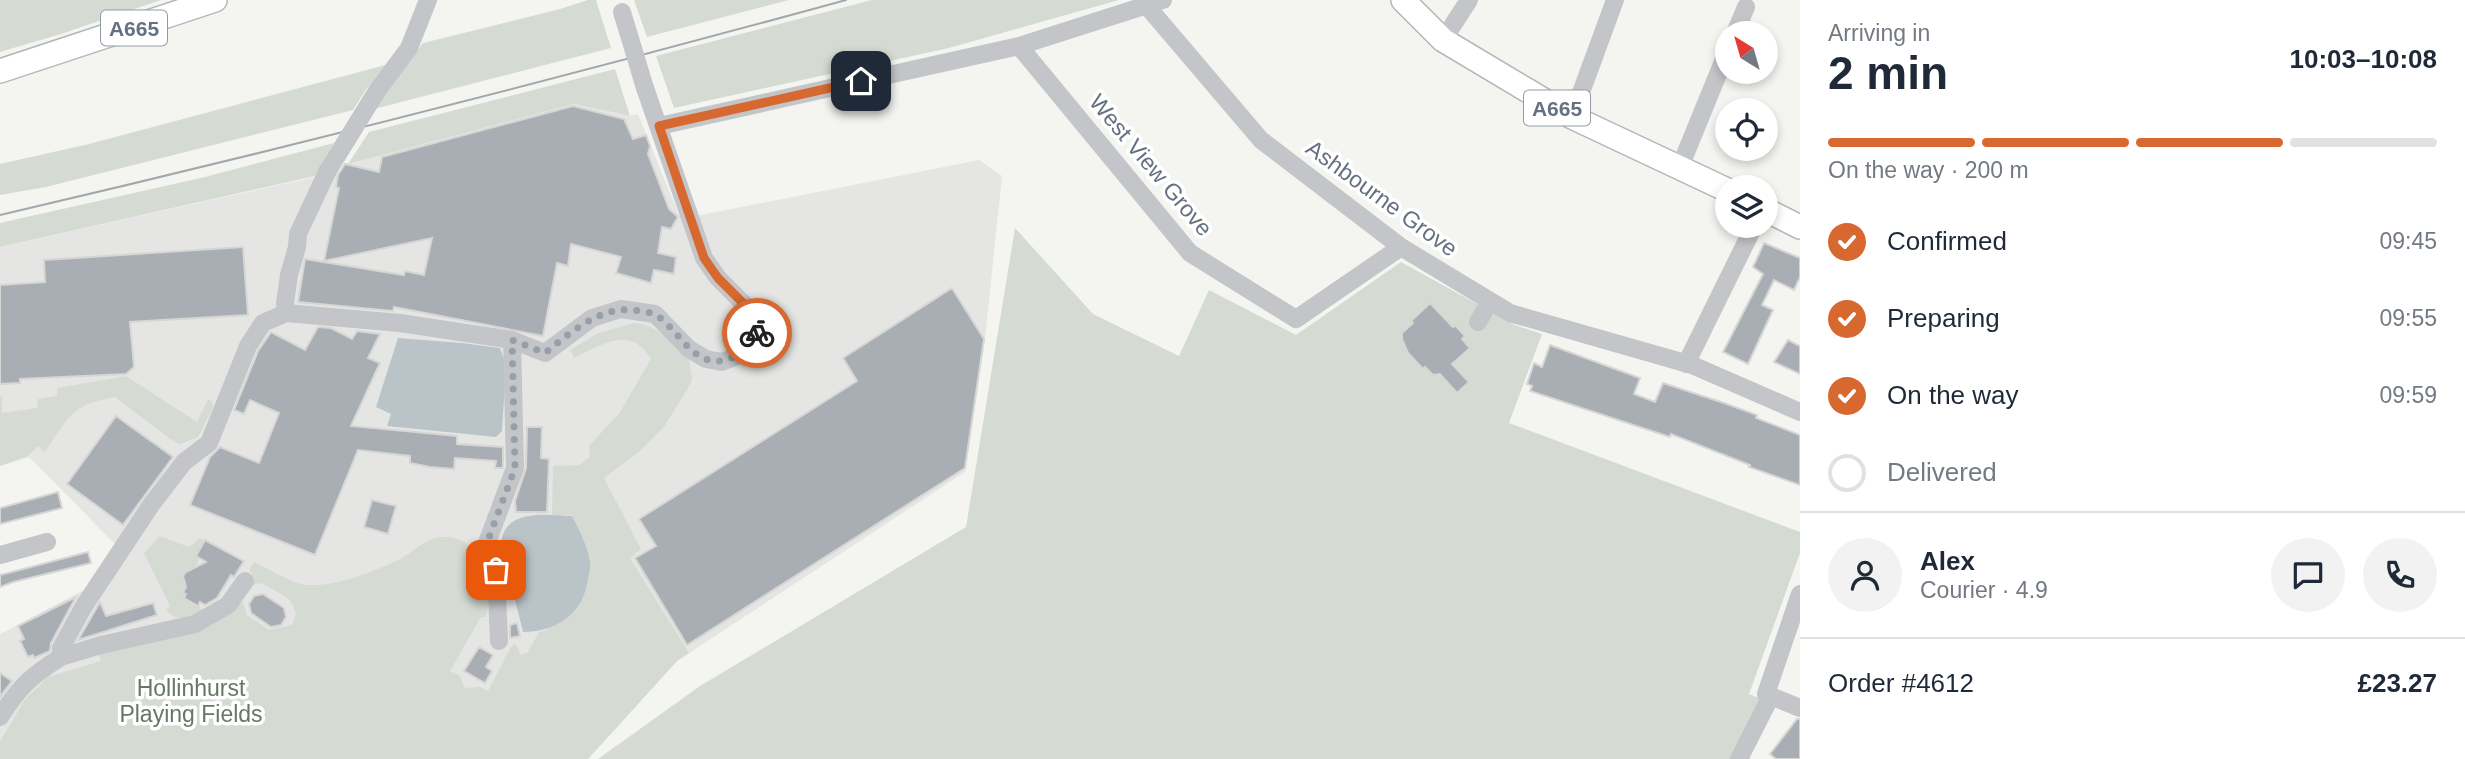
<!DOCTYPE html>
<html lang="en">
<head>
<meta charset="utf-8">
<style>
	:root { --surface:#fff; --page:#f2f2f3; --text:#1f2937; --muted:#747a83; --line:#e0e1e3; --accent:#d7682f }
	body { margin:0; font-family:Helvetica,sans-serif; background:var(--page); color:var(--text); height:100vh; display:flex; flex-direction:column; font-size:26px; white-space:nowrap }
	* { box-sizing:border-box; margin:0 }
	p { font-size:23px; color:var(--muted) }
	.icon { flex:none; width:38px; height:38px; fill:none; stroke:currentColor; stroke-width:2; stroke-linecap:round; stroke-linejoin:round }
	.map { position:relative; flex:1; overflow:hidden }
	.details { display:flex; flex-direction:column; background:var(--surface); width:665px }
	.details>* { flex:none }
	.needle { width:46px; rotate:323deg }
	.buttons { position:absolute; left:1715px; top:21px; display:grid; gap:14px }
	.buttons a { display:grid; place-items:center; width:63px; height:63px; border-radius:50%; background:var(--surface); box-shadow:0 4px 10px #0003; font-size:35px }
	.pin { position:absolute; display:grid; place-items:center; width:60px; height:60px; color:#fff; margin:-30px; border-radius:14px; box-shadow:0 4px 10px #0006 }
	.courier { position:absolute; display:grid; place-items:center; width:70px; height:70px; margin:-35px; border:5px solid #d7682f; border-radius:50%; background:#fff; color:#222; box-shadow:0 2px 9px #0007 }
	.head em { font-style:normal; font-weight:700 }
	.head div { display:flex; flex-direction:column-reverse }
	.head { display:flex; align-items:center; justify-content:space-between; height:119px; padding:0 28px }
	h1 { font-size:46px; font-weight:700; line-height:52px }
	.bar { display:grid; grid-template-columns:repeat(4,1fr); gap:10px 7px; align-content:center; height:84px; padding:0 28px }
	.bar i { height:9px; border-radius:5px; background:var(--line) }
	.bar .active { background:var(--accent) }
	.bar p { grid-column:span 4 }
	.line { display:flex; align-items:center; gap:18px; padding:0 28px; border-top:2px solid var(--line) }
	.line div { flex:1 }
	.round { display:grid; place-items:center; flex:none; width:74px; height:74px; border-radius:37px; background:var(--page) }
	ol { padding:0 28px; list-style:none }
	li { display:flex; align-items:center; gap:21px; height:77px }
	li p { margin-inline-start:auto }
	li .icon { padding:7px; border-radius:50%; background:var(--accent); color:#fff; stroke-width:4 }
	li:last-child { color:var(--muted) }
	li i { width:38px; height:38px; border:4px solid var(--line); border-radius:50% }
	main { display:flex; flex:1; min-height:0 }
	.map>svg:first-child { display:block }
	.built { fill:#e5e6e4 }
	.green { fill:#d5dbd2 }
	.water { fill:#bac3c8 }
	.building { fill:#a9aeb5; stroke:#d6d6d4; stroke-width:2 }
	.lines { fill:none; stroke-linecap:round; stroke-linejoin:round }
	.major-casing { stroke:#b3b7ba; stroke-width:26 }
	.minor { stroke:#c3c5c9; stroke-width:18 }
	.major { stroke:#fff; stroke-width:23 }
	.tram { stroke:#a3a7ad; stroke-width:2 }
	.minor-bridge { stroke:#c3c5c9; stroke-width:18 }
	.done { stroke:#979fa8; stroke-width:7; stroke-dasharray:0 12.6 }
	.route { stroke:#d7682f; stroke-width:9 }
	.labels { text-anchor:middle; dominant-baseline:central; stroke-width:7; stroke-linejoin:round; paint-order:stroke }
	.shield { fill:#fff; stroke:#939ca6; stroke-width:2 }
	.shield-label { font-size:21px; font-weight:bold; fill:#657180 }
	.street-label { font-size:23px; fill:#657180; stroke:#fff }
	.park-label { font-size:23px; fill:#667864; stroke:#fff }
</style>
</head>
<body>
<main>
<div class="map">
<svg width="1800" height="759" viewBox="0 0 1800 759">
	<rect width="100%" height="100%" fill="#f4f5f1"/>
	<path class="built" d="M 574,104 L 630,116 L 638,114 L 679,215 L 696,216 L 979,160 L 1002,176 L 985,339 L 965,472 L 677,661 L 588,759 L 25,699 L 0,741 L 0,634 L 84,590 L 117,546 L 29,457 L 0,466 L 0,247 L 341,171 L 348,164 Z"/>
	<path class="green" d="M 0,0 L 161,0 L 64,33 L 0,52 Z
		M 588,0 L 596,0 L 611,48 L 374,109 L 384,93 L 423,43 L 560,9 Z
		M 634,0 L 789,0 L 647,37 Z
		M 872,0 L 1119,0 L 949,48 L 674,108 L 656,56 Z
		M 393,63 L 367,88 L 353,110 L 46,187 L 0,195 L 0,164 L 89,144 Z
		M 615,69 L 630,116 L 574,104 L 348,164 L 369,132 Z
		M 334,143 L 315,176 L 0,247 L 0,223 L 205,177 Z
		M 1015,228 L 1093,314 L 1179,356 L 1209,290 L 1296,335 L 1401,262 L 1515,325 L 1542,334 L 1509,423 L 1800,532 L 1800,553 L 1749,694 L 1774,704 L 1749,758 L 1751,759 L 598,759 L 700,686 L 966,527 Z
		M 634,323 C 663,325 667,346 689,359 L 692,379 L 690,385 L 664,427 L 640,451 L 604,478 L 641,549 L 630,558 L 689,653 L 677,661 L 588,759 L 0,759 L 0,741 L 25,699 L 48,677 L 101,661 L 97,649 L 189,628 L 243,602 L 247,615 L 269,630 L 292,625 L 296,613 L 290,600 L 262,583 L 252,585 L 252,575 L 249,569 L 254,562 C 267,568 294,585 308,585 C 339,586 373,572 400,559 C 411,553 421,543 432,539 C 463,528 493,561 491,591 C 491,599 487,609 486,617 L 481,617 L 450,671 L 459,675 L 465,688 L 480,687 L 488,691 L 511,647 L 515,643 L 521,655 L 528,652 L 539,632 L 547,630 L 585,543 L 572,515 L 552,515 L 553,466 L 579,465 L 590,457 L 589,446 L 620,412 L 651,359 C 630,324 602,345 574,358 L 570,350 L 599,333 Z
		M 126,376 L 197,422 L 208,399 L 212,401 L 213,408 L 198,437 L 180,444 L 169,438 L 115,397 C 69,406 70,416 45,452 L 38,446 L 28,456 L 0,466 L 0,397 L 2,396 L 2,413 L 37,408 L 38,399 L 57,396 L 58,388 Z
		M 160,536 L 189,547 L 200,538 L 205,540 L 196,556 L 200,558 L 193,571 L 186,572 L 183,576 L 188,583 L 183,592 L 186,594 L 184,597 C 190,602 191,606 199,605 L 203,612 C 190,617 175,624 166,609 L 170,606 L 144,553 Z"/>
	<path class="water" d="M 398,338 L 462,343 L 500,348 L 506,365 L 502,431 L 496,437 L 387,426 L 391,414 L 376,407 Z
		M 572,516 C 580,531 587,545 590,562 C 591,569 588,577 587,584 C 581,616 554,632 523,632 L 501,543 C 505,508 546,515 572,516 Z"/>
	<path class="building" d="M 573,106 L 624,119 L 633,139 L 646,135 L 650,146 L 648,154 L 669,209 L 678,217 L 671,229 L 662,227 L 658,253 L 676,257 L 674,274 L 654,270 L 651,283 L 616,273 L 621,257 L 571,244 L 568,266 L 557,263 L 543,336 L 394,307 L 393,311 L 298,302 L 305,259 L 404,275 L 405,271 L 424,275 L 432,238 L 324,261 L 339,188 L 336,187 L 338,175 L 345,164 L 379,172 L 382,157 Z
		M 1764,243 L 1800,258 L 1800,277 L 1794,290 L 1774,280 L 1762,305 L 1773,310 L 1748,364 L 1723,352 L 1763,274 L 1753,267 Z
		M 243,247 L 248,315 L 130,322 L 134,367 L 126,374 L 20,379 L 20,383 L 0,384 L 0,285 L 45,282 L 44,260 Z
		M 952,288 L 984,339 L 965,468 L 687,645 L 635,558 L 656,546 L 639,519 L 857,381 L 843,358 Z
		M 1430,303 L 1453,327 L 1455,325 L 1465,336 L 1462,339 L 1470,348 L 1452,364 L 1469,382 L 1457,393 L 1440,374 L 1433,375 L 1425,367 L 1423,369 L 1408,353 L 1402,339 L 1402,333 L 1413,323 L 1411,321 Z
		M 318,327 L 331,328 L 352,339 L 357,331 L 380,334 L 368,358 L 380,363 L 351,426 L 457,436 L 457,444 L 503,447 L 503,468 L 495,468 L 496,461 L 455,458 L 454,469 L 430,467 L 410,463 L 410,456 L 358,450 L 315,555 L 190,505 L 210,457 L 220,447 L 259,463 L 279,413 L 250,400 L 244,414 L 234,410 L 258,351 L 271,332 L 305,350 Z
		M 1788,340 L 1800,346 L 1800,374 L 1774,362 Z
		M 1550,345 L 1640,378 L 1634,394 L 1655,402 L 1663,383 L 1724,403 L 1757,415 L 1756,418 L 1800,435 L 1800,485 L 1749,467 L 1750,465 L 1671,434 L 1670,437 L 1530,391 L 1532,386 L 1527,384 L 1534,363 L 1542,367 Z
		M 116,416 L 173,457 L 123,525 L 67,484 Z
		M 527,427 L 542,427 L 541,458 L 549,459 L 547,512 L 516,512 L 515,501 L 526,468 Z
		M 58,492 L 62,508 L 0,524 L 0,508 Z
		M 372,500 L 396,506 L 388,534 L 364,527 Z
		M 205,540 L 244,561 L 234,577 L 231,575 L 217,598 L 205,605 L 200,602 L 198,606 L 184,598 L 186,594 L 183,593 L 186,587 L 183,576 L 186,572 L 206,562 L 196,556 Z
		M 88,552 L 91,563 L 13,582 L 0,587 L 0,575 Z
		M 263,594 L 284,608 L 286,617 L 281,625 L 271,627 L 251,613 L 249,604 L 254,596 Z
		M 76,597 L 51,643 L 50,651 L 34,658 L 33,655 L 28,657 L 20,641 L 24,639 L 18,626 Z
		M 100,602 L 106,616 L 153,603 L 157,615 L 78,640 Z
		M 517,623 L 520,636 L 510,638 L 510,625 Z
		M 479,647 L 493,655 L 486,667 L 492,671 L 485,683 L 464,671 Z
		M 0,673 L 12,681 L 0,697 Z
		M 1797,719 L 1800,719 L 1800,759 L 1776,759 L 1770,754 Z"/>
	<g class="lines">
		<defs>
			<path id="major" d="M 1403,0 L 1443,40 L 1572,117 L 1727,190
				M 0,71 L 215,0
				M 1766,210 L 1800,227"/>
		</defs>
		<use href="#major" class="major-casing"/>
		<path class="minor" d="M 1146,5 L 1261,140 L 1401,247 L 1510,313 L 1692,365 L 1800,412
			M 1735,33 L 1746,7
			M 1443,40 L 1469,0
			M 1019,46 L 1190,253 L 1296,319 L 1401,247
			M 377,91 L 409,48 L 428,0
			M 1572,117 L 1615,0
			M 659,126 L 1019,46 L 1163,0
			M 1680,167 L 1727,52
			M 286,313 L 285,303 L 289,275 L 297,247 L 298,234 L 327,172
			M 1478,322 L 1490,301
			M 1686,364 L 1754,226
			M 0,555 L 47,542
			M 1800,594 L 1766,694 L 1800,708
			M 499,641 L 496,570 L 485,548 L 515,468 L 512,340
			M 61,657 L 101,645 L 195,624 L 228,605 L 245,581
			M 0,717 C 19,687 31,676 61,657 L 61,648 L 84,606 L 151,505 L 184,462 L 209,443 L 248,346 L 263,323 L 286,313 L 400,323 L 512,340 L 545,353 L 592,318 L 621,309 L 655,314 L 689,349 L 706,359 L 722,362 L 747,352 L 758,330 L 743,303 L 718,278 L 704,258 L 645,88
			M 1739,759 L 1771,696"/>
		<use href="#major" class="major"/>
		<path class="tram" d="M 0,215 C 283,149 565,77 846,0"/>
		<path class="minor-bridge" d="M 622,12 L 645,88
			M 327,172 L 377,91"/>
	</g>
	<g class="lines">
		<path class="done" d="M 496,570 L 485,548 L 515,468 L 512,340 L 545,353 C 568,335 589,315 619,310 C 627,309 649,311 656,315 C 680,330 695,373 731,358 C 748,351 748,349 757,333"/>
		<path class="route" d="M 757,333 L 758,330 L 743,303 L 718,278 L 704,258 L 659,126 L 861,81"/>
	</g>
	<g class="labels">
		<g class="shield">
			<rect x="101" y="10.5" width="66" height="35" rx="5"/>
			<rect x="1524" y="90.5" width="66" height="35" rx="5"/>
		</g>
		<g class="shield-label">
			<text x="134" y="28">A665</text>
			<text x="1557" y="108">A665</text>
		</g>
		<g class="street-label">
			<text transform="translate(1151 165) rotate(50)">West View Grove</text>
			<text transform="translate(1382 198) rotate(36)">Ashbourne Grove</text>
		</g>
		<g class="park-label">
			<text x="191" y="688">Hollinhurst<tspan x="191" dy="26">Playing Fields</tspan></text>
		</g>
	</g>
</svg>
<div class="buttons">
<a><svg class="needle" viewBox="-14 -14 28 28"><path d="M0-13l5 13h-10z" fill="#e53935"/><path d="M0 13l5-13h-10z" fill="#747a83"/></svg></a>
<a><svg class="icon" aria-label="locate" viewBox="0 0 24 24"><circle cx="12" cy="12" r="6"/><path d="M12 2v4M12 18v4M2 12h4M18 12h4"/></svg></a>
<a><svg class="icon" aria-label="layers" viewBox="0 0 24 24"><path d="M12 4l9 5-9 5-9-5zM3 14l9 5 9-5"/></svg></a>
</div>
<div class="pin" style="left:496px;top:570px;background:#ea580c"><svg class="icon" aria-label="bag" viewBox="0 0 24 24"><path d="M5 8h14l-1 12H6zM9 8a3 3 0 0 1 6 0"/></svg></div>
<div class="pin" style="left:861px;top:81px;background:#1f2937"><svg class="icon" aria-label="home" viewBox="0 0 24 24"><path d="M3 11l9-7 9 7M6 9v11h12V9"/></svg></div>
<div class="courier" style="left:757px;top:333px"><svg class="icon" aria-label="bike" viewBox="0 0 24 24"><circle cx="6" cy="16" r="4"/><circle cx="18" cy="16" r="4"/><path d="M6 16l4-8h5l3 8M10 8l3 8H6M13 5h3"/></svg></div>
</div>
<section class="details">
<div class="head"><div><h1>2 min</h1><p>Arriving in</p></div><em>10:03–10:08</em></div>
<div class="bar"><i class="active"></i><i class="active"></i><i class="active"></i><i></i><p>On the way · 200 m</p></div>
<ol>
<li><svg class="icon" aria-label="check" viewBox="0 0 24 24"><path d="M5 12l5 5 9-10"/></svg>Confirmed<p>09:45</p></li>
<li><svg class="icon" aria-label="check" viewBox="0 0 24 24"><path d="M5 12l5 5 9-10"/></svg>Preparing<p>09:55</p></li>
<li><svg class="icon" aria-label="check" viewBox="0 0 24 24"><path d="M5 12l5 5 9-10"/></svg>On the way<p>09:59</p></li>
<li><i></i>Delivered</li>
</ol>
<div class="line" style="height:126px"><a class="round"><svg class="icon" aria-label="person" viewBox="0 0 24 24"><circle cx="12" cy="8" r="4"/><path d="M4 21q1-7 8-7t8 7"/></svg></a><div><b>Alex</b><p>Courier · 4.9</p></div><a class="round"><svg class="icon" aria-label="chat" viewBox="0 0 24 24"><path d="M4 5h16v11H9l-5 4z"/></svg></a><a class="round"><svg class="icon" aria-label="phone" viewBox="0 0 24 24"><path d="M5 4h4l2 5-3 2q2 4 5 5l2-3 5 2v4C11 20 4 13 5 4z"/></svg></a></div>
<div class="line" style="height:91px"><div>Order #4612</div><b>£23.27</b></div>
</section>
</main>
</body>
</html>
